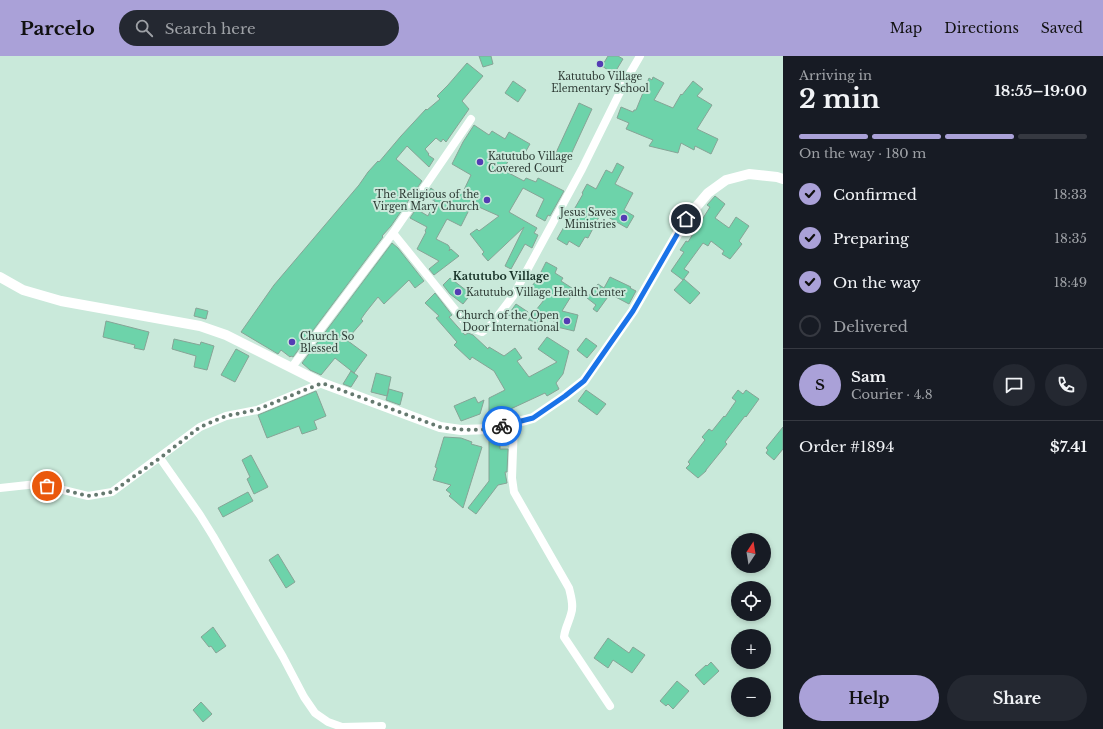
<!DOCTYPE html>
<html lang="en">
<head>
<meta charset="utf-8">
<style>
	:root { --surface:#171b24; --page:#242831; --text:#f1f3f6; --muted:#9ea1a6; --line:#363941; --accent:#aaa1d8 }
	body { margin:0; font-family:"Libre Baskerville",serif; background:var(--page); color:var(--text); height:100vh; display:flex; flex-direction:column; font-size:15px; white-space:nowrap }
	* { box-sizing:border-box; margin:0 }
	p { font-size:13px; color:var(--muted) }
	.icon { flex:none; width:22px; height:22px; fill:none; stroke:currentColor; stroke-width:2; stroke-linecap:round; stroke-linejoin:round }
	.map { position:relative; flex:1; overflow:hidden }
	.details { display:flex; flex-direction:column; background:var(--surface); width:320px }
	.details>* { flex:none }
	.needle { width:26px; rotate:12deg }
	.controls { position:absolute; left:731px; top:477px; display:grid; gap:8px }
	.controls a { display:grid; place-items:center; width:40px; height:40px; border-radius:50%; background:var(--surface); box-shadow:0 2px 6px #0003; font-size:20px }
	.pin { position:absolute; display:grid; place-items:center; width:34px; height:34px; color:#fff; margin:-17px; border:2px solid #fff; border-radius:50%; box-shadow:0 1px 4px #0007 }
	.courier { position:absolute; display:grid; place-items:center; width:40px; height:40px; margin:-20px; border:3px solid #1a73e8; border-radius:50%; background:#fff; color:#222; box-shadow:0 1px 5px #0007 }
	.overview em { font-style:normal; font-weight:700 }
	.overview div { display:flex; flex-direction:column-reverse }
	.overview { display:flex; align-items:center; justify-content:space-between; height:68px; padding:0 16px }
	h1 { font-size:26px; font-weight:700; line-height:30px }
	.bar { display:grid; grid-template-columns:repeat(4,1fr); gap:6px 4px; align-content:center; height:48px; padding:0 16px }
	.bar i { height:5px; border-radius:3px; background:var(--line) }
	.bar .active { background:var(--accent) }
	.bar p { grid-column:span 4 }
	.line { display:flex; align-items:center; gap:10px; padding:0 16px; border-top:1px solid var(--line) }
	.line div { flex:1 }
	.round { display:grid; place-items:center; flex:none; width:42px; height:42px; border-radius:21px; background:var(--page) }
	ol { padding:0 16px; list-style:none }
	li { display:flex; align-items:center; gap:12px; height:44px }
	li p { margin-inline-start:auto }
	li .icon { padding:4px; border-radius:50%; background:var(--accent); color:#111; stroke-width:4 }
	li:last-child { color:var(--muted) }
	li i { width:22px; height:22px; border:2px solid var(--line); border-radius:50% }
	.button { display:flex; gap:8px; margin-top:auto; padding:8px 16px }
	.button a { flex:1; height:46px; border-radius:24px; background:var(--accent); color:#111; font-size:16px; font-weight:700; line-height:46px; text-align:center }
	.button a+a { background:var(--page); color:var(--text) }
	header { display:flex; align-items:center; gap:24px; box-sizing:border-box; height:56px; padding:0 20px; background:var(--accent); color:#111 }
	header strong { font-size:19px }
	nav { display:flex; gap:22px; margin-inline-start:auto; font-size:14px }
	.search { width:280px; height:36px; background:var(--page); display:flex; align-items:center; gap:10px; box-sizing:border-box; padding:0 14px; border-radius:22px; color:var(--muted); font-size:15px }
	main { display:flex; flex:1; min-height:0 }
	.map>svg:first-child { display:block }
	.building { fill:#6dd3aa; stroke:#86a496 }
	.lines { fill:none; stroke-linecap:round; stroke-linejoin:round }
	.minor { stroke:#fff; stroke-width:8 }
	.tertiary { stroke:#fff; stroke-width:10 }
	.done { stroke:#65796f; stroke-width:4; stroke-dasharray:0 7.2 }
	.route { stroke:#1a73e8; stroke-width:5 }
	.poi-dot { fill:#543cb4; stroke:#c9e9da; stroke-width:1.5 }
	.labels { text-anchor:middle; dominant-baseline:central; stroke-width:4; stroke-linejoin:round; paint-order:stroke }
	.poi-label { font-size:10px; fill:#2f3c36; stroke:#c9e9da; text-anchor:start }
	.neighbourhood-label { font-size:11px; font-weight:bold; fill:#163126; stroke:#c9e9da }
</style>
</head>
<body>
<header>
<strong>Parcelo</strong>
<div class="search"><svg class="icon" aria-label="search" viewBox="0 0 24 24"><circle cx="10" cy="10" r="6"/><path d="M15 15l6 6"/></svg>Search here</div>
<nav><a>Map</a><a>Directions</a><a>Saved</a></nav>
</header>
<main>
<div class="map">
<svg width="783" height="673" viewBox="0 0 783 673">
	<rect width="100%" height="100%" fill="#c9e9da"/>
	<path class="building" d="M 479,0 L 491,0 L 493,8 L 483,11 Z
		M 608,0 L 618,0 L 623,3 L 614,18 L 602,10 Z
		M 467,7 L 483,20 L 462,45 L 469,53 L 446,86 L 443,83 L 441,86 L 436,82 L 425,93 L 429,98 L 428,99 L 434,103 L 429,111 L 407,90 L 396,103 L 422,125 L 391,170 L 382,180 L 383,181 L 293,301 L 291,300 L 290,301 L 281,294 L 278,298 L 241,276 L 274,229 L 359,129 L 368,116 L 378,105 L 379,106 L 401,80 L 426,53 L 427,54 L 440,43 L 437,40 L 448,29 Z
		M 653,21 L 664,27 L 654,44 L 673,52 L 681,38 L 682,39 L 693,25 L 703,33 L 697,40 L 712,49 L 697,73 L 718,83 L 711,98 L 695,90 L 694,94 L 681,87 L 678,97 L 649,90 L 653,84 L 626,73 L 629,67 L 617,62 L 621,51 L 633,56 L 634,54 L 636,54 L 649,22 L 652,24 Z
		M 513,25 L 526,34 L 518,46 L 505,37 Z
		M 579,47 L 592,53 L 567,107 L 554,101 Z
		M 474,69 L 489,79 L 492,75 L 505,83 L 509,76 L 530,88 L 522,102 L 513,97 L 503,114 L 524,125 L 526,122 L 536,126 L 538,122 L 564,135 L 550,160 L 548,159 L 545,165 L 536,160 L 544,143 L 523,132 L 509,156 L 537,172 L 534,177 L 538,179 L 532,192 L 525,188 L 511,213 L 505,210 L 524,171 L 488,205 L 482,198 L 484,196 L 470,178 L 477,173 L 479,175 L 499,160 L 472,148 L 461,170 L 447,163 L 436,183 L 448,189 L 450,192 L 449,195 L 451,193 L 459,200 L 434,219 L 429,213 L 439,205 L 417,193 L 426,176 L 425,175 L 427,171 L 410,162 L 416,153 L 428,160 L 435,145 L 425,140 L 431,132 L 447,145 L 457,134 L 463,136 L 471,119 L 452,108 L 463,86 Z
		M 617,107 L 624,111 L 615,128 L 633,137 L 624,154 L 634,160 L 627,172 L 601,157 L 588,182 L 585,181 L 579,191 L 569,185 L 567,189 L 557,183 L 583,138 L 582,137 L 587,128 L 596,133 L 606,114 L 612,117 Z
		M 715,140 L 725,148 L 715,162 L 729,172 L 736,161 L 749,170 L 739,185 L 742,188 L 730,203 L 722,198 L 724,195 L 711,185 L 708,190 L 703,187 L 684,213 L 689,216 L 683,224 L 671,215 L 684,196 L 680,194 L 686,185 L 688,186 L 710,151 L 707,149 Z
		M 392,187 L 398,192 L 424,225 L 415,232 L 409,224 L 384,248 L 378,241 L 366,256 L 361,263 L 363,265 L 350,280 L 351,281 L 348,285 L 367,299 L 354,317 L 335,302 L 321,319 L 310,314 L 302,307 Z
		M 546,206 L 557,212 L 555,217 L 563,222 L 561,225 L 575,234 L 562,255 L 578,259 L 574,275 L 557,271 L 558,267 L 545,261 L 540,267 L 528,264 L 544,244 L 530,232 L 543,217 L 541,216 Z
		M 610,221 L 631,231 L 630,232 L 636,235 L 629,248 L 610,238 L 597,256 L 593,253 L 596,249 L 587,242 L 598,228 L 604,232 Z
		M 450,222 L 471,238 L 463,248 L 450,238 L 443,229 Z
		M 684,223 L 700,237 L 690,248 L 674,234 Z
		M 435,237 L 452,259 L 449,261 L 465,279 L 468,277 L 473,279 L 488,293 L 489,291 L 504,300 L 515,292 L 522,302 L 517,305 L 529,321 L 557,306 L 538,293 L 547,281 L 569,295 L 563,318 L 556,327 L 559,333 L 547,340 L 545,337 L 489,363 L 489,342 L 505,334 L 494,315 L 472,301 L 470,304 L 454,289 L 457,286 L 436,262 L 439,260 L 425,247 Z
		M 516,248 L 528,256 L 524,263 L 508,259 Z
		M 196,252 L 208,255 L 206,263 L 194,260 Z
		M 106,265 L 149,276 L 144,294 L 134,292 L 135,289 L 103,281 Z
		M 586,282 L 597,290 L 587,302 L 577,294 Z
		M 174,283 L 200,289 L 201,286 L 214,290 L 207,314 L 194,311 L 196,300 L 172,293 Z
		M 236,293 L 249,300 L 235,326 L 221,319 Z
		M 351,315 L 358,320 L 351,331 L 343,328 Z
		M 376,317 L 391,321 L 387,340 L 371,336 Z
		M 389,333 L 403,337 L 400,349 L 386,344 Z
		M 586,334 L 606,348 L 597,359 L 578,345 Z
		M 738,334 L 743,338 L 746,334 L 759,343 L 746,361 L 745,360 L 725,386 L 727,388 L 706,414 L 706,415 L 698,422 L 686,412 L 690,408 L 688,406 L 705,384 L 702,381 L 709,373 L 712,375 L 724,360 L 725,361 L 736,345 L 732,342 Z
		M 316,335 L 326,360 L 314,365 L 317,373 L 302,378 L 299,370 L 267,382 L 258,359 Z
		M 475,341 L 478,347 L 484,344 L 480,358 L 461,365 L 454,350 Z
		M 783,371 L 783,393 L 774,404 L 766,397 L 768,394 L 766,392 Z
		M 444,381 L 461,382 L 472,386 L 471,388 L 482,391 L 463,452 L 449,440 L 451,438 L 446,434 L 451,429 L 433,424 L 437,412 L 435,411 Z
		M 489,382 L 500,382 L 500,393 L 508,393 L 507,416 L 505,416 L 507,427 L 498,429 L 476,458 L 468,452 L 489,425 Z
		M 251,399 L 268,431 L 254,438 L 247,423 L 250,421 L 242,404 Z
		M 248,436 L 253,445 L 223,461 L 218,452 Z
		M 278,498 L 295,526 L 286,532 L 269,504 Z
		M 213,571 L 226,590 L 216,597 L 211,590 L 209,591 L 201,581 Z
		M 608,582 L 629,597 L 633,591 L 645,599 L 632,617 L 613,604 L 608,612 L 594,602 Z
		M 711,606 L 719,615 L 704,629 L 695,619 L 706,609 L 707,610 Z
		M 677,625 L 689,635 L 673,653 L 668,648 L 666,650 L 660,645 Z
		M 201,646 L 212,658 L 203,666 L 193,654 Z"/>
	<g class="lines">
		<path class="minor" d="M 393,177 L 469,271 L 482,276 L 491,269 L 513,240 L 582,113 L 626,24 L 640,0
			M 292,311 L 393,177 L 471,63
			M 514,367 L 512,422 L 514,436 L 569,532 C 571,540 574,550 571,558 C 569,566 565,572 564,581 L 610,650
			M 160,402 L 200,459 L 213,480 L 283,601 L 304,641 L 315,657 L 328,666 L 342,671 L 382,670
			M 0,432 L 37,428 L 47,430 L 88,440 L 112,436 L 200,371 L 226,360 L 257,354 L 322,327"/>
		<path class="tertiary" d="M 0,221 L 23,234 L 61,245 L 200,270 L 226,279 L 322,327 L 440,371 L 461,374 L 492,373 L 533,362 L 565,340 L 584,325 L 633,255 L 686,163 L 708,137 L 726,124 L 749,118 L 777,121 L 783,123"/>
	</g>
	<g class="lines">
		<path class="done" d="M 47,430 L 88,440 L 112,436 L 160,402 L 200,371 L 226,360 L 256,354 L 322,327 L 440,371 C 461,374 482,376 502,370"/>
		<path class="route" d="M 502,370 L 533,362 L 565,340 L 584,325 L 633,255 L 686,163"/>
	</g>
	<g class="poi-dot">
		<circle cx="600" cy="8" r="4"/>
		<circle cx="480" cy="106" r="4"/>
		<circle cx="487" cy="144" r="4"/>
		<circle cx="624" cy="162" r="4"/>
		<circle cx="458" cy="236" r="4"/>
		<circle cx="567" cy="265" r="4"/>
		<circle cx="292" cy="286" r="4"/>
	</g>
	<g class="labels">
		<g class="poi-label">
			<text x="600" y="20" text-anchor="middle">Katutubo Village<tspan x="600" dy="12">Elementary School</tspan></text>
			<text x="488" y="100">Katutubo Village<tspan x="488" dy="12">Covered Court</tspan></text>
			<text x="479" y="138" text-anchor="end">The Religious of the<tspan x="479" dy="12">Virgen Mary Church</tspan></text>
			<text x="616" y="156" text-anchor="end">Jesus Saves<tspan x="616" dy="12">Ministries</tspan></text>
			<text x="466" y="236">Katutubo Village Health Center</text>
			<text x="559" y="259" text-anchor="end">Church of the Open<tspan x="559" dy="12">Door International</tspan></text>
			<text x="300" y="280">Church So<tspan x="300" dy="12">Blessed</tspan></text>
		</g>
		<g class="neighbourhood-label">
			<text x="501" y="220">Katutubo Village</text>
		</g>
	</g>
</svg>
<div class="controls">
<a><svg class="needle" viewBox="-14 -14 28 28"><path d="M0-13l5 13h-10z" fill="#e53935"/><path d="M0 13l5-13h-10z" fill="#9ea1a6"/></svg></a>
<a><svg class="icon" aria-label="locate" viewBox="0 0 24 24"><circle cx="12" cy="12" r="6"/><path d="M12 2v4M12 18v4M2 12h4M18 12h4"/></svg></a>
<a>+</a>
<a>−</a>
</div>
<div class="pin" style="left:47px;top:430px;background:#ea580c"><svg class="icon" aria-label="bag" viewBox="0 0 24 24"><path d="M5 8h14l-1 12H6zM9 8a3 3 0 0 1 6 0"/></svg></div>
<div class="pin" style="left:686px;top:163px;background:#1f2937"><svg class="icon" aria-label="home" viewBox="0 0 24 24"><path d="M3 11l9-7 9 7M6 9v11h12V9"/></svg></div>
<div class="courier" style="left:502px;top:370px"><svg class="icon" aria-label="bike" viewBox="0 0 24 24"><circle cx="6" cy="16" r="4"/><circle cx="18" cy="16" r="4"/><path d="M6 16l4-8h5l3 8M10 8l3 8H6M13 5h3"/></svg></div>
</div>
<section class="details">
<div class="overview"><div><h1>2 min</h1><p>Arriving in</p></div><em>18:55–19:00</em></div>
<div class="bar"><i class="active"></i><i class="active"></i><i class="active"></i><i></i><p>On the way · 180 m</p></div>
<ol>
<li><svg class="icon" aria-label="check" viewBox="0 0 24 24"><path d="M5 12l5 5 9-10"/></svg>Confirmed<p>18:33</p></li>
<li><svg class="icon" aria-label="check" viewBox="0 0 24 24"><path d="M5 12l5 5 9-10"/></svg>Preparing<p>18:35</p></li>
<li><svg class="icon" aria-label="check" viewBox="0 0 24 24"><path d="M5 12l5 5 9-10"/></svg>On the way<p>18:49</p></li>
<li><i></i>Delivered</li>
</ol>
<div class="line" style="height:72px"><b class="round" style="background:var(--accent);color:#111">S</b><div><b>Sam</b><p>Courier · 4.8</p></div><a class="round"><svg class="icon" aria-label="chat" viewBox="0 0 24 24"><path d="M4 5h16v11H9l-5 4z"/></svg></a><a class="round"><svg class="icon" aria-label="phone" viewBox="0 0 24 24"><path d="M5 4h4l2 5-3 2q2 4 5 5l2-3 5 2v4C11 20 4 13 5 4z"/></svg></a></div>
<div class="line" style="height:52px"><div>Order #1894</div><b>$7.41</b></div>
<div class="button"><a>Help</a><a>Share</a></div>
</section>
</main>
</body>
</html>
